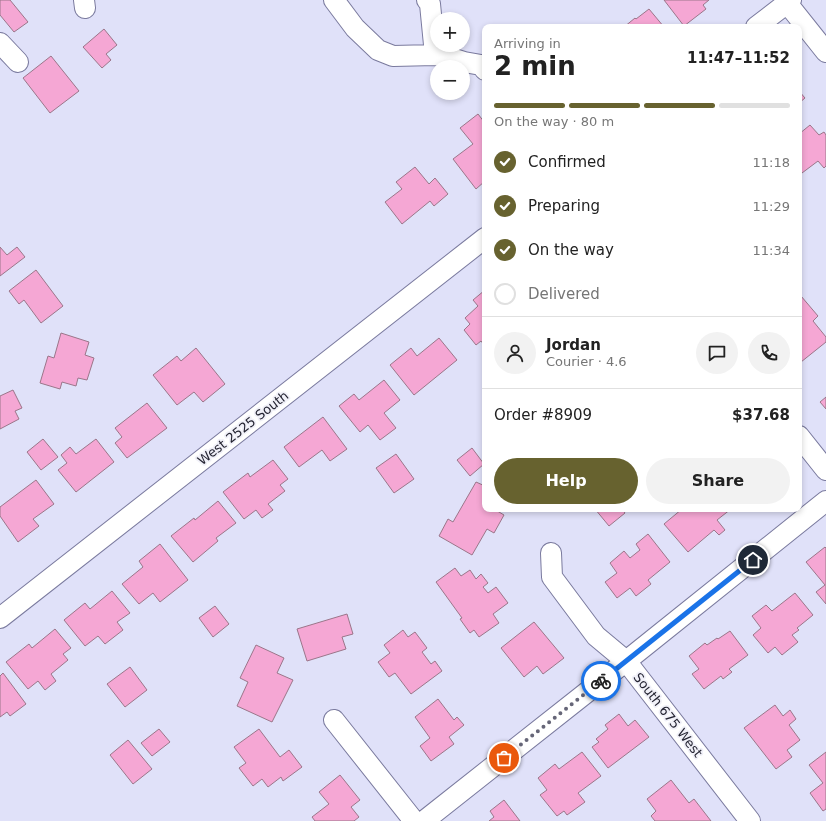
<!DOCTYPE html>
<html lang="en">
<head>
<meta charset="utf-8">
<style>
	:root { --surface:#fff; --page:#f2f2f2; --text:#222; --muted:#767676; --line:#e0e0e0; --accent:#67622f }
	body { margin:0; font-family:"DejaVu Sans",sans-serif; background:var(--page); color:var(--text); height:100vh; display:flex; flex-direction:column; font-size:15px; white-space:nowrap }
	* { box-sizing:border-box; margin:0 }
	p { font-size:13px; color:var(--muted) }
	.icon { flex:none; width:22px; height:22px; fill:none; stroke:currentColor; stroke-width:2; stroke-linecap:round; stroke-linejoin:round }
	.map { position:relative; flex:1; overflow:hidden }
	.panel { position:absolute; left:482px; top:24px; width:320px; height:488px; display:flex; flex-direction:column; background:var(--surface); border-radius:8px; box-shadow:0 2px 6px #0003 }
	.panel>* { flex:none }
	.controls { position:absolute; left:430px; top:12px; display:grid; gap:8px }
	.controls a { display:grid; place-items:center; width:40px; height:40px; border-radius:50%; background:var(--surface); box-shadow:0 2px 6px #0003; font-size:20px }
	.pin { position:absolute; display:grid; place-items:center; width:34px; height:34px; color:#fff; margin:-17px; border:2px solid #fff; border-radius:50%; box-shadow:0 1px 4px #0007 }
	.courier { position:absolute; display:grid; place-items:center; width:40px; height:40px; margin:-20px; border:3px solid #1a73e8; border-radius:50%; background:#fff; color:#222; box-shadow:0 1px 5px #0007 }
	.headline em { font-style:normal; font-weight:700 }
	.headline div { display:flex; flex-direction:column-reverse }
	.headline { display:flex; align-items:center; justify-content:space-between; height:68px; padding:0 12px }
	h1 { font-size:26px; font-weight:700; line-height:30px }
	.bar { display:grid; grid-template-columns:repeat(4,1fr); gap:6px 4px; align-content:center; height:48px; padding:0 12px }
	.bar i { height:5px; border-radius:3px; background:var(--line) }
	.bar .on { background:var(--accent) }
	.bar p { grid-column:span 4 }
	.line { display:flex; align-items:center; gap:10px; padding:0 12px; border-top:1px solid var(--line) }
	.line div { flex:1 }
	.round { display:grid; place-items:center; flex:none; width:42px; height:42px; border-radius:21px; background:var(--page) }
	ol { padding:0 12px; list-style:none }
	li { display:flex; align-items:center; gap:12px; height:44px }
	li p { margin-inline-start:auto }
	li .icon { padding:4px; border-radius:50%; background:var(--accent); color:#fff; stroke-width:4 }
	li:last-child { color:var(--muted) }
	li i { width:22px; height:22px; border:2px solid var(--line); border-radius:50% }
	.action { display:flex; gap:8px; margin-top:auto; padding:8px 12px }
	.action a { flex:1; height:46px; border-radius:24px; background:var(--accent); color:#fff; font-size:16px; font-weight:700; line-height:46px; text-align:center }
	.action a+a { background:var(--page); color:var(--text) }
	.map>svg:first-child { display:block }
	.building { fill:#f5a7d4; stroke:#9b768a }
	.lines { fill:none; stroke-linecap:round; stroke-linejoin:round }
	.minor-casing { stroke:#7a7a9e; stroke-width:22 }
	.minor { stroke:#fff; stroke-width:20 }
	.done { stroke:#666678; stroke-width:4; stroke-dasharray:0 7.2 }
	.route { stroke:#1a73e8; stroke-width:5 }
	.labels { text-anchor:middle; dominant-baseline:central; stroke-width:3.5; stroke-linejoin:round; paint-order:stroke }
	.street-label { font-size:13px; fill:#242432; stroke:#f0f0f8 }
</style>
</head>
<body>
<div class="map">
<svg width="826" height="821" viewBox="0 0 826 821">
	<rect width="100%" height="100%" fill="#e0e1f9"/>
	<path class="building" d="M 0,0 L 10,0 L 28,22 L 14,32 L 0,15 Z
		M 664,0 L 709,0 L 703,5 L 706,9 L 684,26 Z
		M 649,9 L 664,27 L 624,27 L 635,18 L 636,19 Z
		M 104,29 L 117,45 L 106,54 L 111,60 L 102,68 L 83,47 Z
		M 51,56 L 79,91 L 50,113 L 23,78 Z
		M 799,91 L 805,98 L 799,103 Z
		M 478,114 L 485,123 L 485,181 L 476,189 L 453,159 L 473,144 L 460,128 Z
		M 810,125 L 819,135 L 824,132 L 826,135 L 826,166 L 824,168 L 818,161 L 802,173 L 799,169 L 799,134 Z
		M 415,167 L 429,184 L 435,178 L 448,194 L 434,206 L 430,201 L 402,224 L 385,202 L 402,189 L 396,182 Z
		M 0,247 L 7,255 L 17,247 L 25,257 L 0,276 Z
		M 36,270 L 63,306 L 41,323 L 24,300 L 19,304 L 9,291 Z
		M 485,290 L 485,346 L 481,341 L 476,345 L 464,330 L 470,324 L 465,318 L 478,306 L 473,300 Z
		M 801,296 L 818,316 L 813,321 L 826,337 L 826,342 L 801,362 L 799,360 L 799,297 Z
		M 61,333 L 89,342 L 85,355 L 94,358 L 87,380 L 78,378 L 76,386 L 62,382 L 60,389 L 40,383 L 48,356 L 54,358 Z
		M 439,338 L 457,360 L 414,395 L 390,365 L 411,348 L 417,356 Z
		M 196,348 L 225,384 L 203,402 L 194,392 L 177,405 L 153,375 L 177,356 L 181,361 Z
		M 384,380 L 400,400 L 384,413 L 396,428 L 380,440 L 368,425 L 360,432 L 339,406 L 354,394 L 359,400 Z
		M 13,390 L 22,408 L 15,411 L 19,419 L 0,429 L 0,396 Z
		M 826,397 L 826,409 L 820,402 Z
		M 147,403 L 167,428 L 127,458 L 115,443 L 122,437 L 115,428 Z
		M 323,417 L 347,449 L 330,461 L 322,450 L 299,467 L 284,447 Z
		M 43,439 L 58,457 L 41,470 L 27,452 Z
		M 96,439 L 114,462 L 76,492 L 58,470 L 67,463 L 61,455 L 70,447 L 76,454 Z
		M 472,448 L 484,464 L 470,476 L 457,460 Z
		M 396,454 L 414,479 L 394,493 L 376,468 Z
		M 273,460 L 288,479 L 280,485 L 285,491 L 268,504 L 273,510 L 262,518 L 256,510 L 244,519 L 223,492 L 248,473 L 250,477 Z
		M 36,480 L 54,504 L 33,519 L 39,526 L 18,542 L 0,516 L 0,507 Z
		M 476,482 L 485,486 L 485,509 L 494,509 L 504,515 L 494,533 L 487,529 L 472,555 L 439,536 L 448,519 L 453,522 Z
		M 218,501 L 236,523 L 216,538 L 218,541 L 193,562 L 171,536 L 194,518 L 195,520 Z
		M 595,509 L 622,509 L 625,513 L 609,526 Z
		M 682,509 L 731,509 L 717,520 L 725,530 L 719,535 L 714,530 L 688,552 L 664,524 Z
		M 648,534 L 670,562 L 648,580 L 651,584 L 636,596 L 630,588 L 617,598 L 605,582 L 617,573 L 610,563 L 624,551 L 630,558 L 640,550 L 636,544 Z
		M 160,544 L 188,580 L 160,602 L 153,593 L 139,604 L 122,584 L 143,567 L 139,561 Z
		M 825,547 L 826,548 L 826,604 L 816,592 L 825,585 L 806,562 Z
		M 455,568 L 461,576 L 470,570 L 476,579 L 481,574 L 488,583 L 483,587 L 488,593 L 496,587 L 508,603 L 493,614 L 499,623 L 479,637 L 474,630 L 470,633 L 460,619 L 462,618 L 436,582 Z
		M 112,591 L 130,613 L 117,622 L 123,630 L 105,644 L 98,636 L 85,646 L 64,620 L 85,603 L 90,609 Z
		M 795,593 L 813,615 L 797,628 L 799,630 L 792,635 L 798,642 L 782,655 L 775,647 L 768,653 L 753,635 L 761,628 L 752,616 L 766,605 L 772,611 Z
		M 215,606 L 229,624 L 213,637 L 199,618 Z
		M 347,614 L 353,634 L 342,637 L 346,649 L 307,661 L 297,629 Z
		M 534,622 L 564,658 L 543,674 L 537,666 L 524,677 L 501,648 Z
		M 55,629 L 71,648 L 63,654 L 68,660 L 51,674 L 56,681 L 45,690 L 38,681 L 28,689 L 6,662 L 29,644 L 32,648 Z
		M 403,630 L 408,637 L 415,632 L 427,648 L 422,652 L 431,664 L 435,661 L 442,671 L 411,694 L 395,673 L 389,677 L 378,662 L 390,653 L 384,645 Z
		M 730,631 L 748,655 L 729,669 L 732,672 L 723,679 L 721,676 L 704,689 L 692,674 L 699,669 L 689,656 L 705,643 L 707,645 L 717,638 L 718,639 Z
		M 256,645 L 284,658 L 277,673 L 293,680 L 272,722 L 237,706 L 248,682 L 240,678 Z
		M 130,667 L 147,690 L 125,707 L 107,684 Z
		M 3,673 L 26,704 L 10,716 L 7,712 L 0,717 L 0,676 Z
		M 438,699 L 454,720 L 457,717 L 464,725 L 449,737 L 454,744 L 431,761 L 420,746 L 430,738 L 415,717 Z
		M 775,705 L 783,716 L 790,710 L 796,719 L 789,725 L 800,740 L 787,750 L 792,757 L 776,769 L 744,728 Z
		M 619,714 L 628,726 L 635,720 L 649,737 L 608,768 L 592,747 L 599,742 L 596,739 L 608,729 L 605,725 Z
		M 159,729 L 170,742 L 152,756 L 141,743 Z
		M 259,729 L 280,757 L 289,750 L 302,767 L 283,781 L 281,777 L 268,787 L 262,779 L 253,786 L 239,768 L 246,763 L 234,747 Z
		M 128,740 L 152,769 L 133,784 L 110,755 Z
		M 582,752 L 601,776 L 578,793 L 585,802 L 567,815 L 564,811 L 557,816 L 540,795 L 547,790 L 538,778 L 555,764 L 559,769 Z
		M 826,752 L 826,809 L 823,811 L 810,793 L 823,783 L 809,765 Z
		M 340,775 L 360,800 L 351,807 L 359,817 L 354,821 L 315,821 L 312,817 L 329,804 L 319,792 Z
		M 671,780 L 689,803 L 694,799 L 711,821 L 655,821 L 651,816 L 656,811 L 647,799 Z
		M 504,800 L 520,821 L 489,821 L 494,817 L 490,811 Z"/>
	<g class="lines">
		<defs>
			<path id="minor" d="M 84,0 L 85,8
				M 334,0 L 355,28 L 378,50 L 393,56 L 435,55 L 448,57 L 464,62 L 481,65 L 485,70
				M 427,0 L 430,4 L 435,55
				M 787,3 L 826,52
				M 756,27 L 791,0
				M 0,43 L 18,62
				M 799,436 L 826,470
				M 551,553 L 552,577 L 596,636 L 626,661 L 750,821
				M 0,618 L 485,238
				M 334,720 L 414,821
				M 424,821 L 610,674 L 826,501"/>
		</defs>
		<use href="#minor" class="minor-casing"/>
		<use href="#minor" class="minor"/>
	</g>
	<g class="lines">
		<path class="done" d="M 504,758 L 601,681"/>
		<path class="route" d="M 601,681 L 753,560"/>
	</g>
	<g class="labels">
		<g class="street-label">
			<text transform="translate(243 428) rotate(-38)">West 2525 South</text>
			<text transform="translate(668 715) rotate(52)">South 675 West</text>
		</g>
	</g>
</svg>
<div class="controls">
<a>+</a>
<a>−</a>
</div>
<div class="pin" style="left:504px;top:758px;background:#ea580c"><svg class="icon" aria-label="bag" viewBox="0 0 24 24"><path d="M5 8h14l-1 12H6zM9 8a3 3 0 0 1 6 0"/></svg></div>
<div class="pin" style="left:753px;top:560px;background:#1f2937"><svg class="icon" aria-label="home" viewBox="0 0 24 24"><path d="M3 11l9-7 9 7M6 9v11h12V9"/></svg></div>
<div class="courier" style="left:601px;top:681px"><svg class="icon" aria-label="bike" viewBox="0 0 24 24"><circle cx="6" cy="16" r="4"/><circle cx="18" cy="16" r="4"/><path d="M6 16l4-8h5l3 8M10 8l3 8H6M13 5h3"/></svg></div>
<section class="panel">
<div class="headline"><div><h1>2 min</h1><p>Arriving in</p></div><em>11:47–11:52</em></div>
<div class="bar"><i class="on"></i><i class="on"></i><i class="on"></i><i></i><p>On the way · 80 m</p></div>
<ol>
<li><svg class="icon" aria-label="check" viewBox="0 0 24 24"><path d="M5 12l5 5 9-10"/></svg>Confirmed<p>11:18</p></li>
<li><svg class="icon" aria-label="check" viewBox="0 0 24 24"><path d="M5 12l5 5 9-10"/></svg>Preparing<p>11:29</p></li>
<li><svg class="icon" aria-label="check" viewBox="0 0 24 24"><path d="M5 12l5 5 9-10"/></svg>On the way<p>11:34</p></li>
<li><i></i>Delivered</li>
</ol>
<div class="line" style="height:72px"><a class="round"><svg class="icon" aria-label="person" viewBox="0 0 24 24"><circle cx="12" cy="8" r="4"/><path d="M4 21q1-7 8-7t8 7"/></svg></a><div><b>Jordan</b><p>Courier · 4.6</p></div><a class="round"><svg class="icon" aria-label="chat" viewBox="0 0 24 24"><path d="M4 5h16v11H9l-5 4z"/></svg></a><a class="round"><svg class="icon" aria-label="phone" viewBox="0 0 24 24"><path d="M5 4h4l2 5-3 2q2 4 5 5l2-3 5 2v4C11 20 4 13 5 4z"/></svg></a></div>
<div class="line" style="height:52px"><div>Order #8909</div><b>$37.68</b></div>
<div class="action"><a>Help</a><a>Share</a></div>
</section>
</div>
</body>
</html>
